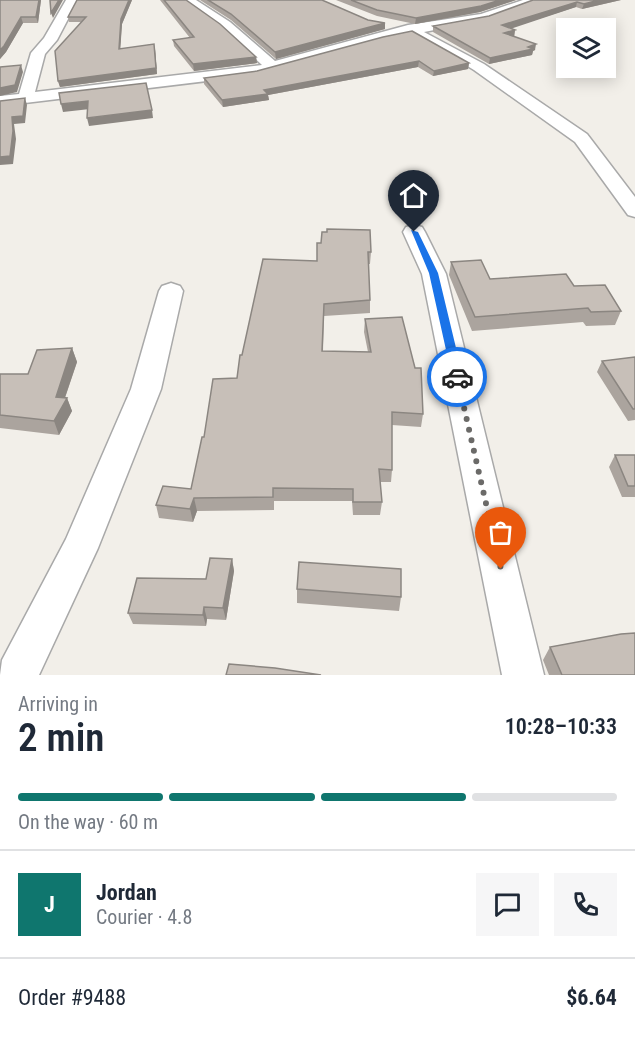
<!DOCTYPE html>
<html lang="en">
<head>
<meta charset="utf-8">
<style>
	:root { --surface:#fff; --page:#f6f6f7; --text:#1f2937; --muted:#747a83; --line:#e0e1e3; --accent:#0f766e }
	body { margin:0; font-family:"Roboto Condensed",sans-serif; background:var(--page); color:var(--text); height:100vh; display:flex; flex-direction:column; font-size:22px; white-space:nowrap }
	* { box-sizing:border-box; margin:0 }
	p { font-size:20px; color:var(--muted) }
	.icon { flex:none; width:33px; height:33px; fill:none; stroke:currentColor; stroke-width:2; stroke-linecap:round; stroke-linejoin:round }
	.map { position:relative; height:675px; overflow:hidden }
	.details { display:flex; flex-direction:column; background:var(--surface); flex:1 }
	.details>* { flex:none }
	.controls { position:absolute; left:556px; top:18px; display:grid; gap:12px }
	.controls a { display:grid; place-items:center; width:60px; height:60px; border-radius:0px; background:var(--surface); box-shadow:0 3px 15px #0003; font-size:30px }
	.pin { position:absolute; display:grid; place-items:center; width:51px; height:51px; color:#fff; margin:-62px -26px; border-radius:50% 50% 50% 0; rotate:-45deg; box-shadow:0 0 6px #0007 }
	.pin .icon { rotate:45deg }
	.courier { position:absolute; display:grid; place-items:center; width:60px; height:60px; margin:-30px; border:4px solid #1a73e8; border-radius:50%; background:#fff; color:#222; box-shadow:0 2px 8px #0007 }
	.summary em { font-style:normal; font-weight:600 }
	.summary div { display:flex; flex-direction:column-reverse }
	.summary { display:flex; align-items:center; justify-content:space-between; height:102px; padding:0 18px }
	h1 { font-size:39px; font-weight:600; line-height:45px }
	.bar { display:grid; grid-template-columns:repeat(4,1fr); gap:9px 6px; align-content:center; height:72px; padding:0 18px }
	.bar i { height:8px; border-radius:4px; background:var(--line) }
	.bar .current { background:var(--accent) }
	.bar p { grid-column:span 4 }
	.line { display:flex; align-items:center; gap:15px; padding:0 18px; border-top:2px solid var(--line) }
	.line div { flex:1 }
	.round { display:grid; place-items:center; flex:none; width:63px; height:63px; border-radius:0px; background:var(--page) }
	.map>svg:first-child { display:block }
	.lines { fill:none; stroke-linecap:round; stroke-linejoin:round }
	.street-casing { stroke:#a9a9a9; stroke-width:3 }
	.street { fill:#fff; fill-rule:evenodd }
	.wall { fill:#aba49e }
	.shaded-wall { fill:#8b8681 }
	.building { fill:#c7bfb8; stroke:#8b8681; stroke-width:1.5 }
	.route { fill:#1a73e8 }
	.done { stroke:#6b6a68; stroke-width:6; stroke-dasharray:0 10.8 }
</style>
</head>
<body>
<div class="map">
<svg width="635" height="675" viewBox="0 0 635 675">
	<rect width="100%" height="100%" fill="#f2efe9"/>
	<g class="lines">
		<defs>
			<path id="street" d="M 66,0 L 78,0 L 57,40 L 45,54 L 35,92 L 262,65 L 222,28 L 182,0 L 196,0 L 230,22 L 275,61 L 408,25 L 481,14 L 523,0 L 541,0 L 487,20 L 424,32 L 484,64 L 587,134 L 635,197 L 635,217 L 628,215 L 575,142 L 474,70 L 436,47 L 409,34 L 382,40 L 257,75 L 0,106 L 0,96 L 19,94 L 31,53 L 44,38 Z
				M 414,225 L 422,227 L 425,232 L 446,274 L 544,675 L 502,675 L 422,274 L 403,232 L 406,227 Z
				M 171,283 L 180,286 L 183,291 L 161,389 L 98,548 L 39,675 L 0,675 L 2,660 L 66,539 L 131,389 L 159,291 L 162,286 Z"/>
		</defs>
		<use href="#street" class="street-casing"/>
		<use href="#street" class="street"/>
	</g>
	<path class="wall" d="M 0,0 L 41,0 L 38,23 L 23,23 L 6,52 L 0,59 Z
		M 77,0 L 132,0 L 122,24 L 120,48 L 155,49 L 157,74 L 60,87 L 58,81 L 81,22 L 69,22 L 68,17 Z
		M 160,0 L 186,0 L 256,57 L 257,63 L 194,71 L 174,46 L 173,40 L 190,38 Z
		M 200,0 L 322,0 L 385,29 L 276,59 L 231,20 Z
		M 336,0 L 516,0 L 480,12 L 415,24 L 377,16 Z
		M 533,0 L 621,0 L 582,9 L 576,7 L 510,28 L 515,30 L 514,37 L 535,50 L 533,51 L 532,55 L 489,64 L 433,32 L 433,26 L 489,16 Z
		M 383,37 L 469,63 L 468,69 L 433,76 L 418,67 L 268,95 L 269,100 L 223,107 L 204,84 L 204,78 L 257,71 Z
		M 317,243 L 371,252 L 370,264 L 368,264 L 370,300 L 370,313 L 324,316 L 323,351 L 368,352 L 364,332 L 365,319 L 423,414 L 421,427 L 392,425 L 392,470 L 391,482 L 380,482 L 382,502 L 380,515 L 353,515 L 352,501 L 274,501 L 274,510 L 197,511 L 193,522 L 159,518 L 156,505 L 191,489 L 204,437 L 237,378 L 242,355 L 317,261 Z
		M 451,262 L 490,279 L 574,286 L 621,311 L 615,325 L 586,326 L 583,322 L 472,331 L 449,275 Z
		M 72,348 L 77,362 L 65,398 L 67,398 L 72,411 L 59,435 L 0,428 L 0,374 L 28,374 Z
		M 635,357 L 635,420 L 628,421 L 597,372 L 602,361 Z
		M 615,455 L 635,455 L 635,497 L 622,497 L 609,467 Z
		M 232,559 L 234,571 L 226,620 L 207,619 L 206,626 L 133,624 L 128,613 L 206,579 Z
		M 297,589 L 401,597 L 399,611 L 297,603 Z
		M 550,647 L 635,675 L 549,675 L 543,660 Z"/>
	<path class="shaded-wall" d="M 39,0 L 41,0 L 38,23 L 36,17 Z
		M 59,0 L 63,0 L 53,18 L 51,13 Z
		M 129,0 L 132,0 L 122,24 L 120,54 L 119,49 L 121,19 Z
		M 500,0 L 516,0 L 480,12 L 415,24 L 416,18 Z
		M 599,0 L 621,0 L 582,9 L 584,4 Z
		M 577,2 L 576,7 L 501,32 L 502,25 Z
		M 21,17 L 23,23 L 6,52 L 0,59 L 0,50 Z
		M 385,23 L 385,29 L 276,59 L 275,52 Z
		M 515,30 L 514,37 L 504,33 Z
		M 536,44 L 535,50 L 533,51 L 532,55 L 489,64 L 490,58 Z
		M 155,49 L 157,74 L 60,87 L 58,81 Z
		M 256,57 L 257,63 L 194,71 L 193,64 Z
		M 419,61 L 418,67 L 268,95 L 269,100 L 223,107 L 222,100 L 264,90 Z
		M 469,63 L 468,69 L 433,76 L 434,71 Z
		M 21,65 L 23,72 L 17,92 L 0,96 L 0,88 Z
		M 25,98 L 27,105 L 25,123 L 14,124 L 16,139 L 13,164 L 0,165 L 0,157 L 12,117 Z
		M 88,101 L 90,109 L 63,112 L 61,104 Z
		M 152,110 L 153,118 L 89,126 L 87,118 Z
		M 72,348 L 77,362 L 62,406 L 67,398 L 72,411 L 59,435 L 54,421 L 56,397 Z
		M 194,498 L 197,511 L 193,522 L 190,509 Z
		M 232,559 L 234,571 L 226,620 L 223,608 Z
		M 204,607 L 207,619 L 206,626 L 203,615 Z"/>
	<path class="building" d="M 0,0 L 39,0 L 36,17 L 21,17 L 4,46 L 0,50 Z
		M 50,0 L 59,0 L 51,13 Z
		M 77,0 L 129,0 L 121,19 L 119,49 L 154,44 L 156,68 L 58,81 L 55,51 L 86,17 L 68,17 Z
		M 164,0 L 186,0 L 220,24 L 256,57 L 193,64 L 173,40 L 194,37 Z
		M 208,0 L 322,0 L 368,20 L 385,23 L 275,52 L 231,14 Z
		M 351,0 L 500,0 L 481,6 L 416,18 L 377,10 Z
		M 533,0 L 599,0 L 584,4 L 577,2 L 502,25 L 515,30 L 504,33 L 536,44 L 528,47 L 533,49 L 490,58 L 433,26 L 489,16 Z
		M 412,31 L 469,63 L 434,71 L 419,61 L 264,90 L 268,94 L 222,100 L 204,78 L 257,71 L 383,37 Z
		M 21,65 L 15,85 L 0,88 L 0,67 Z
		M 146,83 L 152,110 L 87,118 L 88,101 L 61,104 L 59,93 Z
		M 25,98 L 23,116 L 12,117 L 13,131 L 10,156 L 0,157 L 0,101 Z
		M 327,229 L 370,230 L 371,252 L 368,252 L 370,300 L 324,304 L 322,351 L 371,352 L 365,319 L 402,317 L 415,368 L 421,368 L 423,414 L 392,412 L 392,470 L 379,469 L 382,502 L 353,502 L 353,489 L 273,488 L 273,497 L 194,498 L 190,509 L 156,505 L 163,486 L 191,489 L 202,437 L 204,437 L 213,379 L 237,378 L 240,355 L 242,355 L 263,259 L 317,261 L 317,243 L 321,243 L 322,232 L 327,232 Z
		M 481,260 L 490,279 L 566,274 L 574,286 L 605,285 L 621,311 L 591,312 L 588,308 L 475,317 L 451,262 Z
		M 72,348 L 56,397 L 67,398 L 54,421 L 0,415 L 0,374 L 28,374 L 37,350 Z
		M 635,357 L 635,409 L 633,409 L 602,361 Z
		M 615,455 L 635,455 L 635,486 L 628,486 Z
		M 210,558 L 232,559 L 223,608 L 204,607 L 203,615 L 128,613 L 137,578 L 206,579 Z
		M 299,562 L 401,569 L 401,597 L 297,589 Z
		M 635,633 L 635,675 L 562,675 L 550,647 L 621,634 Z
		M 229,664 L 275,668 L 321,675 L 226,675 Z"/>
	<path class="route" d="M 411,230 L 418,232 L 438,273 L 463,377 L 461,379 L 457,380 L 452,377 L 429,273 Z"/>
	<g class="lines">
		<path class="done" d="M 457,377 L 501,569"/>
	</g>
</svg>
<div class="controls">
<a><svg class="icon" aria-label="layers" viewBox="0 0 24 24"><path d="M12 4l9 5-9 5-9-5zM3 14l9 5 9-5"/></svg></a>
</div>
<div class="pin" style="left:501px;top:569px;background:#ea580c"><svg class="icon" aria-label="bag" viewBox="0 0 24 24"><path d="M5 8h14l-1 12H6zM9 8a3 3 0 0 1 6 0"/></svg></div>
<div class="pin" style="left:414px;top:232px;background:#1f2937"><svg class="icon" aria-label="home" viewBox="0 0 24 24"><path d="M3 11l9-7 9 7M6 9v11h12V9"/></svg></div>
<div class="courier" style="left:457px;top:377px"><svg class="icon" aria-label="car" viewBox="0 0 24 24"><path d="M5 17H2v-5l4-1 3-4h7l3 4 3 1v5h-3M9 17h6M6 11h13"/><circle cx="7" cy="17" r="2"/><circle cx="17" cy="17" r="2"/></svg></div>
</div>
<section class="details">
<div class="summary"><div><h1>2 min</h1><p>Arriving in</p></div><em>10:28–10:33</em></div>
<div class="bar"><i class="current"></i><i class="current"></i><i class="current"></i><i></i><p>On the way · 60 m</p></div>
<div class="line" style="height:108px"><b class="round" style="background:var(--accent);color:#fff">J</b><div><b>Jordan</b><p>Courier · 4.8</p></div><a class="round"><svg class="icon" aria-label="chat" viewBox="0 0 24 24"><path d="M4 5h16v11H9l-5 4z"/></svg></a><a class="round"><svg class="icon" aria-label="phone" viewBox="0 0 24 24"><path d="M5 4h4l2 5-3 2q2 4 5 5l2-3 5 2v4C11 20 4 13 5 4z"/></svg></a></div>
<div class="line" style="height:78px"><div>Order #9488</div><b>$6.64</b></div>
</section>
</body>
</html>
